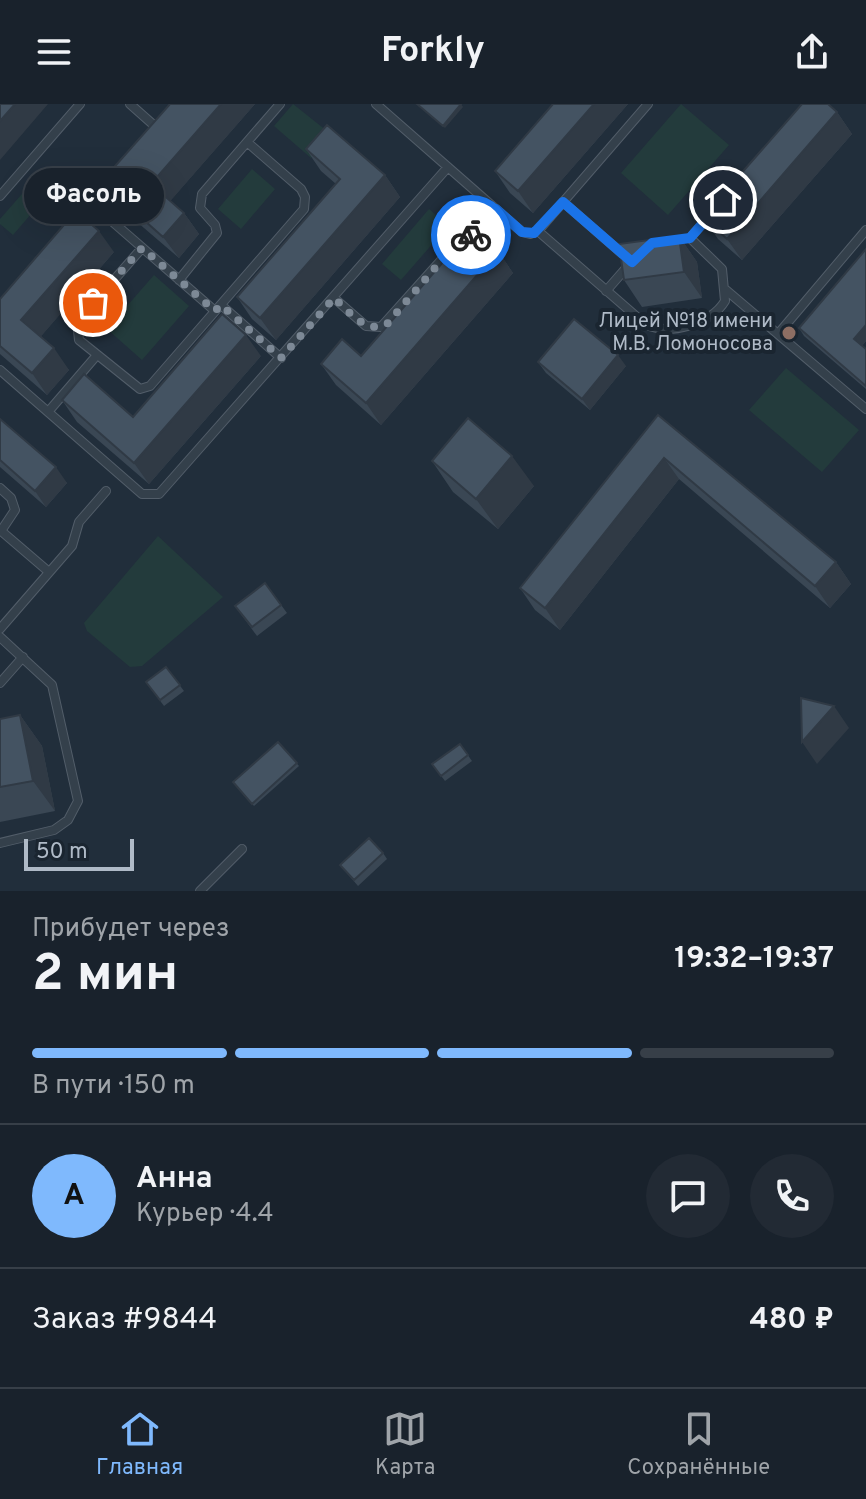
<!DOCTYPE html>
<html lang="ru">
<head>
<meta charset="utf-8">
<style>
	:root { --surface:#19222c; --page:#222a34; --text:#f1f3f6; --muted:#9fa4a9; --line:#373f48; --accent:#7fb9fd }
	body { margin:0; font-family:Overpass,sans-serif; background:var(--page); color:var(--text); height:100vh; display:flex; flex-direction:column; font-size:30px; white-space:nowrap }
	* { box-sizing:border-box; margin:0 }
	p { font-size:26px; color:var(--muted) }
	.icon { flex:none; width:44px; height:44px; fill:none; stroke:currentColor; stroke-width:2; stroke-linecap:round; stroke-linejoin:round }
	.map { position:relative; height:787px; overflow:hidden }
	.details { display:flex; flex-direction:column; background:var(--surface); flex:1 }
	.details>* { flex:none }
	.scale { position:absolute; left:24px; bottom:20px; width:110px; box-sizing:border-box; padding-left:8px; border:4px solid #afbac7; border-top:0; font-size:22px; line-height:28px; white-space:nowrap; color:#afbac7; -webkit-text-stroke:6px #1a2530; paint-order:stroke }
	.pin { position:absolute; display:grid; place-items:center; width:68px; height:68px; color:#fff; margin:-34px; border:4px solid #fff; border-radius:50%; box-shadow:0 2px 8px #0007 }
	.courier { position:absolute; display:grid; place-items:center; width:80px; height:80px; margin:-40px; border:6px solid #1a73e8; border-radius:50%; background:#fff; color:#222; box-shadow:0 2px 10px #0007 }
	.bubble { position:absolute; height:56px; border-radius:28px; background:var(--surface); box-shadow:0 8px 32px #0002,0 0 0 2px var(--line); font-size:26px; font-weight:700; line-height:56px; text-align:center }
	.overview em { font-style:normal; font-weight:700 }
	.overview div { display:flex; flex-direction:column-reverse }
	.overview { display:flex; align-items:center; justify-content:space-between; height:136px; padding:0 32px }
	h1 { font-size:52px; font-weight:700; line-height:60px }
	.bar { display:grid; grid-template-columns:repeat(4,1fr); gap:12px 8px; align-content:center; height:96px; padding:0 32px }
	.bar i { height:10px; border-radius:6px; background:var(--line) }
	.bar .active { background:var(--accent) }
	.bar p { grid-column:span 4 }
	.line { display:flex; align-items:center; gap:20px; padding:0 32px; border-top:2px solid var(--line) }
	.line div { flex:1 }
	.round { display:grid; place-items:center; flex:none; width:84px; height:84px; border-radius:42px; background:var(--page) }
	header { display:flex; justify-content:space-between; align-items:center; height:104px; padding:0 32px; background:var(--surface); font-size:36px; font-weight:700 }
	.dock { display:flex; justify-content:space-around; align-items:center; height:112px; border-top:2px solid var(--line); background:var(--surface); font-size:22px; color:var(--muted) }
	.dock a { display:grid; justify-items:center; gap:4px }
	.dock .active { color:var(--accent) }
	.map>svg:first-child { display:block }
	.green { fill:#233b3c }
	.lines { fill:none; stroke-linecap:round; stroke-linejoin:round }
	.lane-casing { stroke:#525d69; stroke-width:10 }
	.lane { stroke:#34404b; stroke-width:8 }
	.wall { fill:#3a4754 }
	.shaded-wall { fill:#303a45 }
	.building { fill:#445362; stroke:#303a45; stroke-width:2 }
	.done { stroke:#7d8996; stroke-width:8; stroke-dasharray:0 14.4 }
	.route { stroke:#1a73e8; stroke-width:10 }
	.education-dot { fill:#8d6e63; stroke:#1a2530; stroke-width:3 }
	.labels { text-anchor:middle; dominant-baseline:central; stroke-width:8; stroke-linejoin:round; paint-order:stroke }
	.poi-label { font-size:20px; fill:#afbac7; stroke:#1a2530; text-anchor:end }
</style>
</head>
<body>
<header><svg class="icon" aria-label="menu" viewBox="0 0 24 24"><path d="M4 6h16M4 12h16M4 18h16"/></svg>Forkly<svg class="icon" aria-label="share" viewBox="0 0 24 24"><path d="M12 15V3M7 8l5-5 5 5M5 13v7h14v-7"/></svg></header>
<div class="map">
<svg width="866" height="787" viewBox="0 0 866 787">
	<rect width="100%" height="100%" fill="#212e3b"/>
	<path class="green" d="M 293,0 L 332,31 L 311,54 L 274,22 Z
		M 681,0 L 729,41 L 668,111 L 621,69 Z
		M 252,65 L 275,85 L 241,125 L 218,105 Z
		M 29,82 L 44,95 L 13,131 L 0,120 L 0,115 Z
		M 429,105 L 448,122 L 401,176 L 382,160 Z
		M 154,171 L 189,202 L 142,256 L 107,225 Z
		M 786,264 L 859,326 L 822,368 L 749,306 Z
		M 158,432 L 223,493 L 142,562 L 130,563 L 87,527 L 84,519 Z"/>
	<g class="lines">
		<defs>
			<path id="lane" d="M 130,0 L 157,24
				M 376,0 L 522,128 L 530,130 L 538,127 L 648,0
				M 0,92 L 80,0
				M 563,98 L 626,153
				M 91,99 L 215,207
				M 76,117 L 112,76
				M 538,127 L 645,220 C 669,232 711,220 725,197 L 722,165 L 690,134 L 712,109
				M 142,144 L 77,218 L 79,236 L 140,285 L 150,282 L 304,105 L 305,93 L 301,85 L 247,38
				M 179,176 L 217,129 L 215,121 L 200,104 L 202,90 L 280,0
				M 726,186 L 866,305
				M 606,187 L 627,163
				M 334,194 L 366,222 L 381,223 L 453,143 L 479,124 L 496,105
				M 221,201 L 281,254
				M 778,230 L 866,126
				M 0,266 L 142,390 L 159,390 L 448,63
				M 48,308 L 97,251
				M 0,384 L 11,394 L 15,406 L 1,427
				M 0,426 L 49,468
				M 0,525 L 72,442 L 79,418 L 106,387
				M 0,533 L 52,581 L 78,697 L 68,716 L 54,726 L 0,739
				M 0,579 L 23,553
				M 200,787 L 242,745"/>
		</defs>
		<use href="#lane" class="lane-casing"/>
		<use href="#lane" class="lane"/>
	</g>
	<path class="wall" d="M 170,0 L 255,0 L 170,97 L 184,109 L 199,130 L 179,154 L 116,100 L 101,78 Z
		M 553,0 L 628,0 L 533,109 L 510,89 L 495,67 Z
		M 837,8 L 852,30 L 742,156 L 718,135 L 703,113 Z
		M 306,45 L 385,71 L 400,93 L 276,236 L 252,215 L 237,193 L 336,80 L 321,67 Z
		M 679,132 L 697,158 L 702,194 L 642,203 L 624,176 Z
		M 866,145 L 866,237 L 862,242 L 866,245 L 866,285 L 804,232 L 799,224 Z
		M 498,147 L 513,169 L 381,321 L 336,281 L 321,260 L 361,252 Z
		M 114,148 L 41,232 L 69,266 L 47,291 L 0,250 L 0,195 Z
		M 261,252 L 149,380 L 77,318 L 62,296 L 133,313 Z
		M 538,258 L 626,262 L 590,306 L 546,269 Z
		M 658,311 L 836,458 L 851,480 L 830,504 L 679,375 L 560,526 L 535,506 L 520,484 Z
		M 0,315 L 67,379 L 46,403 L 0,363 Z
		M 432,357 L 534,382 L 498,425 L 453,388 Z
		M 265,479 L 287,509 L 257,532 L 235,502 Z
		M 166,563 L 184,587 L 164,602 L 146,578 Z
		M 20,611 L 42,642 L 55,707 L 0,718 L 0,615 Z
		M 278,638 L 299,662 L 254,702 L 233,678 Z
		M 460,640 L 472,657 L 445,677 L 432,660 Z
		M 383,749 L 387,755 L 358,782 L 340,761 Z"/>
	<path class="shaded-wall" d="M 15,0 L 48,0 L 0,56 L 0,17 Z
		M 221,0 L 255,0 L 166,102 L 151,80 Z
		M 461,0 L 463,3 L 445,24 L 443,22 Z
		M 594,0 L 628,0 L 533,109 L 518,87 Z
		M 837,8 L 852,30 L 742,156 L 727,135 Z
		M 385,71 L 400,93 L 276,236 L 260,214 Z
		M 184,109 L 199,130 L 179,154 L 163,133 Z
		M 99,127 L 114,148 L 37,237 L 21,216 Z
		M 679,132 L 697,158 L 702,194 L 684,168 Z
		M 498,147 L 513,169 L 381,321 L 366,299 Z
		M 866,221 L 866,237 L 860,244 L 854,235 Z
		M 246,231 L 261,252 L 149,380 L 134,359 Z
		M 54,244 L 69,266 L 47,291 L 32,269 Z
		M 618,251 L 626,262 L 590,306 L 582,295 Z
		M 512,352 L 534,382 L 498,425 L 476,395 Z
		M 664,354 L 679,375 L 560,526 L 545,504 Z
		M 56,363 L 67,379 L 46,403 L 35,387 Z
		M 836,458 L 851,480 L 830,504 L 815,482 Z
		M 834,602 L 849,624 L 817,660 L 802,638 Z
		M 20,611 L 42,642 L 55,707 L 33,677 Z"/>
	<path class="building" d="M 0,0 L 15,0 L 0,17 Z
		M 170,0 L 221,0 L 151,80 L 184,109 L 163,133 L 101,78 Z
		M 417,0 L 461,0 L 443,22 Z
		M 553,0 L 594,0 L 518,87 L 495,67 Z
		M 802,0 L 828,0 L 837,8 L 727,135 L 703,113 Z
		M 327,21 L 385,71 L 260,214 L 237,193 L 340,75 L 306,45 Z
		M 76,107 L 99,127 L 21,216 L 54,244 L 32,269 L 0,242 L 0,195 Z
		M 472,125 L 498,147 L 366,299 L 321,260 L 342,235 L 361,252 Z
		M 679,132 L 684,168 L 624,176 L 619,140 Z
		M 866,145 L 866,221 L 854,235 L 866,245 L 866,282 L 799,224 Z
		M 222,210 L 246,231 L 134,359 L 62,296 L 84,270 L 133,313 Z
		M 574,215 L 618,251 L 582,295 L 538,258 Z
		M 658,311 L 836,458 L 815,482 L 664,354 L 545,504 L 520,484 Z
		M 468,314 L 512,352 L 476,395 L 432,357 Z
		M 0,315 L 56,363 L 35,387 L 0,356 Z
		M 265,479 L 281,501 L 252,523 L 235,502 Z
		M 166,563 L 180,581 L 160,596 L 146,578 Z
		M 801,594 L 834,602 L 802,638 Z
		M 20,611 L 33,677 L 0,683 L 0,615 Z
		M 278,638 L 297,659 L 252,700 L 233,678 Z
		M 460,640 L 468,651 L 441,672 L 432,660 Z
		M 369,734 L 383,749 L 354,776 L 340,761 Z"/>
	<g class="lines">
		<path class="done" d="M 93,199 L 142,144 L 215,207 L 221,201 L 281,254 L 334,194 C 349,207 366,231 387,220 L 453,143 L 471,131"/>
		<path class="route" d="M 471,131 L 496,105 L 522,128 L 534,129 L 563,98 L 632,158 L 652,139 L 690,134 L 723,96"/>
	</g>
	<circle class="education-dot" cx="789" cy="229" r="8"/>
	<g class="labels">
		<g class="poi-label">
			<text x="773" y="218">Лицей №18 имени<tspan x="773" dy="23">М.В. Ломоносова</tspan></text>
		</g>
	</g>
</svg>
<div class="scale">50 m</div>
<div class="pin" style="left:93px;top:199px;background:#ea580c"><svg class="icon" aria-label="bag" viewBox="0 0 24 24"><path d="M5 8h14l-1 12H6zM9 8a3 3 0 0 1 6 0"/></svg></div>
<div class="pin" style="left:723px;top:96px;background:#1f2937"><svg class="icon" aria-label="home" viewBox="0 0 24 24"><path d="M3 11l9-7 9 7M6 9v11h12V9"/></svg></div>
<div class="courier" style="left:471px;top:131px"><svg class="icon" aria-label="bike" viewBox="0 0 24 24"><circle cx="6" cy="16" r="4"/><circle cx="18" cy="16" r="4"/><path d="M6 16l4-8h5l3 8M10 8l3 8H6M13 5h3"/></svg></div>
<div class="bubble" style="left:24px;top:64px;width:140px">Фасоль</div>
</div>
<section class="details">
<div class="overview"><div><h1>2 мин</h1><p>Прибудет через</p></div><em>19:32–19:37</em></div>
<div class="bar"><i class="active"></i><i class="active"></i><i class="active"></i><i></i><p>В пути · 150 m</p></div>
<div class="line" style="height:144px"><b class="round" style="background:var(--accent);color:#111">А</b><div><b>Анна</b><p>Курьер · 4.4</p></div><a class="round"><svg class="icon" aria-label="chat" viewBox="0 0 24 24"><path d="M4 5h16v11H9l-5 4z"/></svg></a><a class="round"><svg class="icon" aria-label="phone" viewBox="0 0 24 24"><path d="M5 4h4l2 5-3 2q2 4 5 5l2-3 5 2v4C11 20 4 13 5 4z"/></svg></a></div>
<div class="line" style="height:104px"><div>Заказ #9844</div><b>480 ₽</b></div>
</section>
<nav class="dock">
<a class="active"><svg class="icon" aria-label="home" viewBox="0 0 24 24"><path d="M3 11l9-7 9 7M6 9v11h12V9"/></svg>Главная</a>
<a><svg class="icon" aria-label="map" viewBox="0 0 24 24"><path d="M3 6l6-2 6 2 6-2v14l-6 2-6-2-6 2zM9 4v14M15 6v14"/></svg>Карта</a>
<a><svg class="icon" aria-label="saved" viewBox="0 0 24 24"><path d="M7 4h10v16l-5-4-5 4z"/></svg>Сохранённые</a>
</nav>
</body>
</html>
